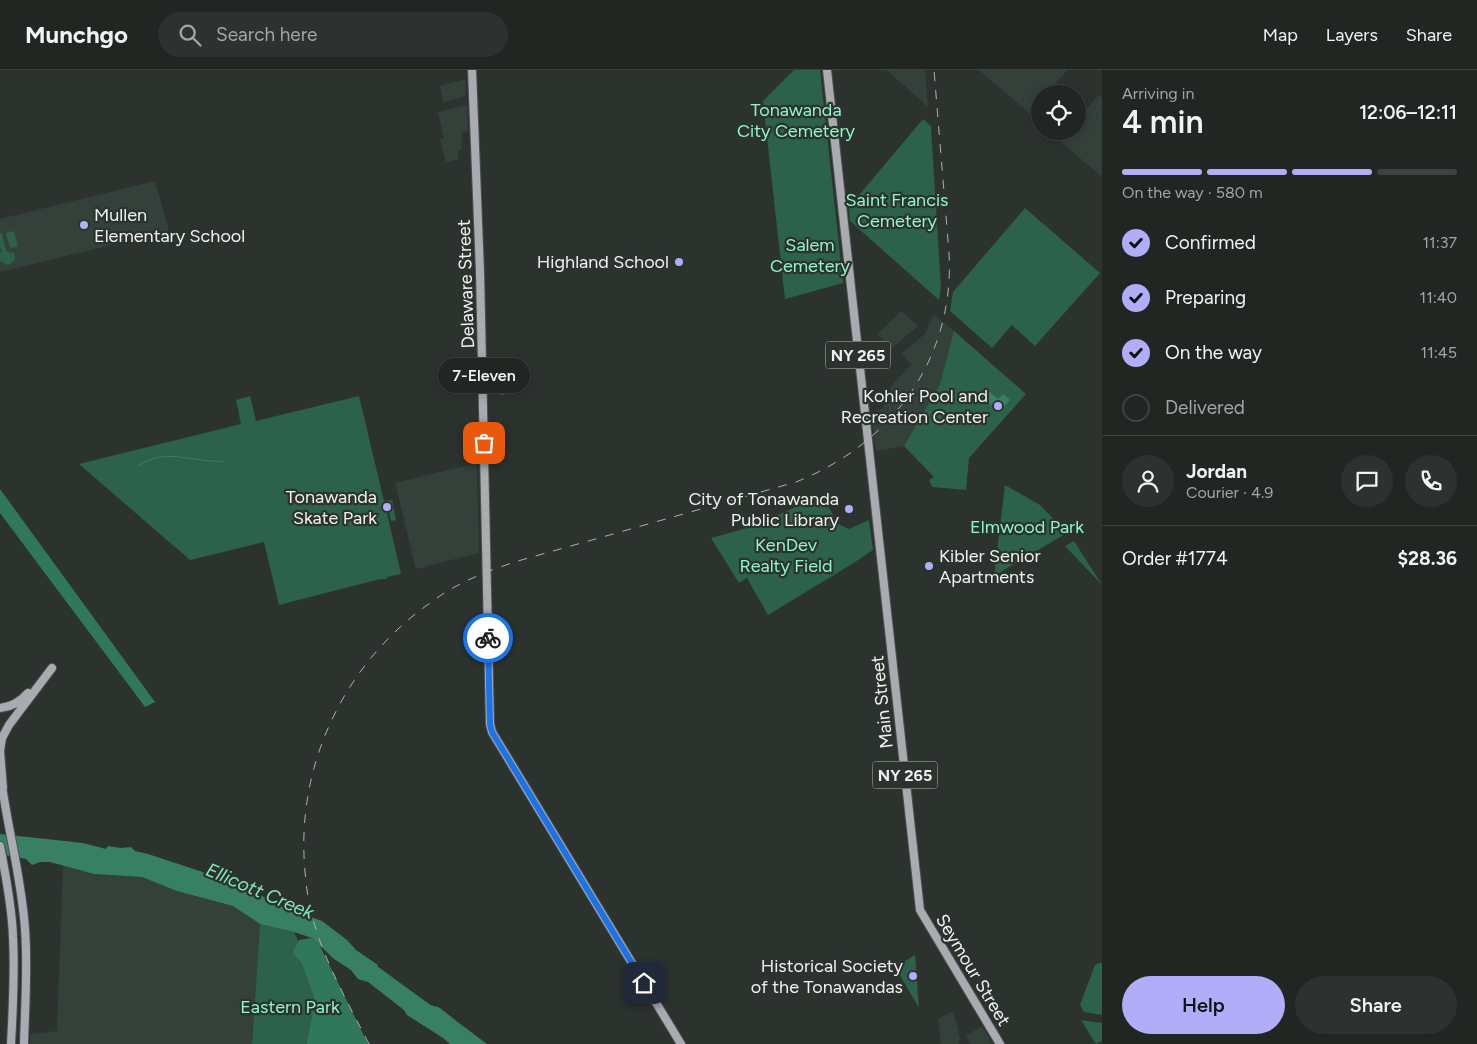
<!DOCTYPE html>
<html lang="en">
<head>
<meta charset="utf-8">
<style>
	:root { --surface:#212623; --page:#2d3230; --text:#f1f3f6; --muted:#a2a5a6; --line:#3e4341; --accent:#b2adf9 }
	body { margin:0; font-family:Figtree,sans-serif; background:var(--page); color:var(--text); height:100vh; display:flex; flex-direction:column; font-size:19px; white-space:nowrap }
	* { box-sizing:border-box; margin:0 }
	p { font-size:16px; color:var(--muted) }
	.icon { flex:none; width:28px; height:28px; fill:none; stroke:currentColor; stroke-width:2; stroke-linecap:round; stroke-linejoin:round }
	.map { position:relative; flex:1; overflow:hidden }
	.panel { display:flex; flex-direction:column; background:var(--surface); width:375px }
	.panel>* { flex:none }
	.fabs { position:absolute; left:1031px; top:15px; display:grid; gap:10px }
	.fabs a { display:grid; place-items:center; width:55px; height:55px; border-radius:50%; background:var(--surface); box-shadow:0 2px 12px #0003,0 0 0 1px var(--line); font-size:25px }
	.pin { position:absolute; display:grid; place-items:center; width:42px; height:42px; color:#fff; margin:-21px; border-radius:10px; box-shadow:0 2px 8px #0006 }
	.courier { position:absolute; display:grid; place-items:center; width:50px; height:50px; margin:-25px; border:4px solid #1a73e8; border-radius:50%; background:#fff; color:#222; box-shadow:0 1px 6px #0007 }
	.bubble { position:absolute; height:35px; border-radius:18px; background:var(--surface); box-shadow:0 2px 12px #0003,0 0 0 1px var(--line); font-size:16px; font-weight:600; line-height:35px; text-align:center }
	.overview em { font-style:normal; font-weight:600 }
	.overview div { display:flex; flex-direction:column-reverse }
	.overview { display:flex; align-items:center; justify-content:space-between; height:85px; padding:0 20px }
	h1 { font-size:32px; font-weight:600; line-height:38px }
	.bar { display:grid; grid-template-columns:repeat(4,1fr); gap:8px 5px; align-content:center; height:60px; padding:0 20px }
	.bar i { height:6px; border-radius:4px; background:var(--line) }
	.bar .on { background:var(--accent) }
	.bar p { grid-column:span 4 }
	.line { display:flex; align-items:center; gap:12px; padding:0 20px; border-top:1px solid var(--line) }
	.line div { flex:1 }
	.round { display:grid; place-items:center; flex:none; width:52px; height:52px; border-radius:26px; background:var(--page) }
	ol { padding:0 20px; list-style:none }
	li { display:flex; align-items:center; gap:15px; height:55px }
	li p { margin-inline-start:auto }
	li .icon { padding:5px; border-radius:50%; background:var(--accent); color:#111; stroke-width:4 }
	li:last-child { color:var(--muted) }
	li i { width:28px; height:28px; border:2px solid var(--line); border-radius:50% }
	.cta { display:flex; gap:10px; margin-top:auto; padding:10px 20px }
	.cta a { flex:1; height:58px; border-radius:30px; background:var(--accent); color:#111; font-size:20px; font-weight:600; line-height:58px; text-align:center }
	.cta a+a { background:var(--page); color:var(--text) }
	header { display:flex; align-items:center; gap:30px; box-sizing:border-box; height:70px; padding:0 25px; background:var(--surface); border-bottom:1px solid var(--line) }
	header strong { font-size:24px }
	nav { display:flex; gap:28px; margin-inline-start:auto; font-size:18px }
	.search { width:350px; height:45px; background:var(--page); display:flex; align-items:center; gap:12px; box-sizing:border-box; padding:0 18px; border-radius:28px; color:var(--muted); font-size:19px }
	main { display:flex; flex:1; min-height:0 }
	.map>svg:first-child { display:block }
	.built { fill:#34413b }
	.green { fill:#2c614b }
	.forest { fill:#2f785b }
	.water { fill:#388063 }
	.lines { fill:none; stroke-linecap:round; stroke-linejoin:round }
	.stream { stroke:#388063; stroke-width:1 }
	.primary-casing { stroke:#4b524e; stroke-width:10 }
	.primary { stroke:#aaaab1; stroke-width:8 }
	.rail { stroke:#acb1ae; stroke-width:1; stroke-dasharray:9 9; stroke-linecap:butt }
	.done { stroke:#aab0ac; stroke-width:5; stroke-dasharray:0 9 }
	.route { stroke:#1a73e8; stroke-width:6 }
	.poi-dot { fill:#b2adf9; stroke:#2c332f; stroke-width:2 }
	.labels { text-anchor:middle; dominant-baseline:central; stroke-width:4.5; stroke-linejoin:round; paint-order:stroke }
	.shield { fill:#2c332f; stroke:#b4b9b6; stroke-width:1 }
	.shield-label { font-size:16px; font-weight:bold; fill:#eef3f0 }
	.park-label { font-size:18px; fill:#8ef6c9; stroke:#2c332f }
	.poi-label { font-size:18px; fill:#eef3f0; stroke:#2c332f; text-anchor:end }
	.street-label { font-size:18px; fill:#eef3f0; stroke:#2c332f }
	.water-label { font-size:19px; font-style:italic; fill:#80e8bc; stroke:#2c332f }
</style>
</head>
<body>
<header>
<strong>Munchgo</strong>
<div class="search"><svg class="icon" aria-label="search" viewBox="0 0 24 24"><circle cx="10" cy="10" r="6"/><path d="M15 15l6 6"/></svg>Search here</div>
<nav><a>Map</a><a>Layers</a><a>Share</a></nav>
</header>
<main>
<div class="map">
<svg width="1102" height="974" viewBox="0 0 1102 974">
	<rect width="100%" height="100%" fill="#2c332f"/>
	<path class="built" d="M 887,0 L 925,0 L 928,37 Z
		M 979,0 L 1067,0 L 1046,24 L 1040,24 L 1040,31 L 1029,43 Z
		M 465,9 L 466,26 L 443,32 L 440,16 Z
		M 1099,25 L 1102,27 L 1102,107 L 1058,69 L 1065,61 L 1078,61 L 1078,48 Z
		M 467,35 L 468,61 L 461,63 L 462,79 L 458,80 L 458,89 L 446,92 L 440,69 L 444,68 L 438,42 Z
		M 155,111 L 169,161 L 0,202 L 0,149 Z
		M 901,241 L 918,256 L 891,279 L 878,264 Z
		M 934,244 L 954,261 L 940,314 L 904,376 L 876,381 L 871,344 L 883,338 L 892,315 L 911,295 L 902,283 L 925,264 Z
		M 477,393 L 479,483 L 416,499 L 395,413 Z
		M 63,796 L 94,804 L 142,807 L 177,821 L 233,836 L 260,854 L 252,974 L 30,974 L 30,964 L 57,961 Z
		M 953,941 L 960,969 L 958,974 L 941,974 L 938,949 Z
		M 982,956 L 992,974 L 971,974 L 966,966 Z"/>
	<path class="green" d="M 794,0 L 820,0 L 843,213 L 785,229 L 763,31 Z
		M 923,49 L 931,56 L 941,218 L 939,230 L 850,151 L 849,137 Z
		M 1025,138 L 1100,203 L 1035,276 L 1012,255 L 992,278 L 950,241 L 953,222 Z
		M 14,161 L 18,177 L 10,178 L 6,163 Z
		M 0,162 L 2,164 L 6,181 L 10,183 L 14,182 L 15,190 L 8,195 L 0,191 L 0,183 L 2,182 L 0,176 Z
		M 954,261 L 1026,324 L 969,388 L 966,420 L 932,417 L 929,410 L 934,407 L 904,376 L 940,314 Z
		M 250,326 L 256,351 L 359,326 L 384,431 L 392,430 L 396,450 L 391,451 L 389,443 L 387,443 L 401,504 L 387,507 L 387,509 L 380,509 L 279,535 L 264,472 L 190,490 L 79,394 L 241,354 L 236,330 Z
		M 1005,415 L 1040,435 L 1067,463 L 994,506 Z
		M 822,425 L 838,454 L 849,459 L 869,450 L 873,480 L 852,494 L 768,545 L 747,508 L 739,513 L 711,468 L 751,457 Z
		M 1074,471 L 1102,515 L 1065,476 Z
		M 260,854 L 294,862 L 344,974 L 252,974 Z
		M 915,885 L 919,938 L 895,897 Z
		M 1099,893 L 1102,893 L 1102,945 L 1084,942 L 1080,935 L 1095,895 Z
		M 1081,950 L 1102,953 L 1102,971 L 1096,974 Z"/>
	<path class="forest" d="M 0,419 L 155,632 L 145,637 L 0,443 Z
		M 312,868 L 320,876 L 368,974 L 307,974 L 315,930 L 302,893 L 294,885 L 293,881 L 299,870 Z"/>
	<path class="water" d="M 986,319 L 998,329 L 1003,324 L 1010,330 L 999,342 L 981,326 Z
		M 0,764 L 83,773 L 106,779 L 108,776 L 121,778 L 131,777 L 135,781 L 148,784 L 236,813 L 254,817 L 253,821 L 280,836 L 322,851 L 347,870 L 356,880 L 378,895 L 377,896 L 429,934 C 432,936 435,936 438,937 C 442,939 456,951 459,953 L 487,974 L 450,974 L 443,968 L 407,945 L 404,940 L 368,912 L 358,909 L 351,900 L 334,889 L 312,868 L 294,862 L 260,854 L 233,836 L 177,821 L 142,807 L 94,804 L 50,792 L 40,792 L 32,795 L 26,789 L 0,784 Z"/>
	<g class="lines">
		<path class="stream" d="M 138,396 C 166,376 195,394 225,391"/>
		<defs>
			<path id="primary" d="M 472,0 L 480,202 L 490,654 L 492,662 L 681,974
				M 827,0 L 920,840 L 1000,974
				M 483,321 L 495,317 L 503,320
				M 0,638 C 11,637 21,631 28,623
				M 0,713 L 3,722 C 10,768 22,813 25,859 C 28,897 25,936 24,974
				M 3,718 L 0,681 L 2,668 L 9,655 L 52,598
				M 0,776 C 6,806 12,837 13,867 C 15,903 13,938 11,974"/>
		</defs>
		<use href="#primary" class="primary-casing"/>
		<use href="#primary" class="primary"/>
		<path class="rail" d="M 369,974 C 348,933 324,891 312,846 C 307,827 305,806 304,786 C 300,686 348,591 430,533 C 456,513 487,501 518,491 L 796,412 C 892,374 955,288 949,183 L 934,0"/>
	</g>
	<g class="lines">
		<path class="done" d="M 484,373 L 488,568"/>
		<path class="route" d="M 488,568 L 490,654 L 492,662 L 644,913"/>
	</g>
	<g class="poi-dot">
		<circle cx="84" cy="155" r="5"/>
		<circle cx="679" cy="192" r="5"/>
		<circle cx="998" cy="336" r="5"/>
		<circle cx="387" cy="437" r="5"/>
		<circle cx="849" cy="439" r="5"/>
		<circle cx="929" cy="496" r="5"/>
		<circle cx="913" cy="906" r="5"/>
	</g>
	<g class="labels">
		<g class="shield">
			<rect x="825.5" y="271.5" width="65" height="27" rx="4"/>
			<rect x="872.5" y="691.5" width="65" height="27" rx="4"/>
		</g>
		<g class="shield-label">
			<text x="858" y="285">NY 265</text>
			<text x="905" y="705">NY 265</text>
		</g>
		<g class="park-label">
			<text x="796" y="40">Tonawanda<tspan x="796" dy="21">City Cemetery</tspan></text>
			<text x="897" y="130">Saint Francis<tspan x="897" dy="21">Cemetery</tspan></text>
			<text x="810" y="175">Salem<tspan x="810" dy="21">Cemetery</tspan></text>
			<text x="1027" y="457">Elmwood Park</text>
			<text x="786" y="475">KenDev<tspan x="786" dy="21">Realty Field</tspan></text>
			<text x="290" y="937">Eastern Park</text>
		</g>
		<g class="poi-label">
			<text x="94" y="145" text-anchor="start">Mullen<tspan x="94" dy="21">Elementary School</tspan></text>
			<text x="669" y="192">Highland School</text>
			<text x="988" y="326">Kohler Pool and<tspan x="988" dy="21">Recreation Center</tspan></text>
			<text x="377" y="427">Tonawanda<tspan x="377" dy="21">Skate Park</tspan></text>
			<text x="839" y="429">City of Tonawanda<tspan x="839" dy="21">Public Library</tspan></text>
			<text x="939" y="486" text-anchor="start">Kibler Senior<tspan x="939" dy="21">Apartments</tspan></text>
			<text x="903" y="896">Historical Society<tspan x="903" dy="21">of the Tonawandas</tspan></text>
		</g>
		<g class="street-label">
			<text transform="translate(466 214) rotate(-92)">Delaware Street</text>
			<text transform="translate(882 632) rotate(-96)">Main Street</text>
			<text transform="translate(973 900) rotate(59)">Seymour Street</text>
		</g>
		<g class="water-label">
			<text transform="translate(260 821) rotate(23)">Ellicott Creek</text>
		</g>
	</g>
</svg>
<div class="fabs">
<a><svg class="icon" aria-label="locate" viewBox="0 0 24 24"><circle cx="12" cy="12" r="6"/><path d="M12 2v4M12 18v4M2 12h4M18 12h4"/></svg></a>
</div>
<div class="pin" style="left:484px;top:373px;background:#ea580c"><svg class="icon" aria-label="bag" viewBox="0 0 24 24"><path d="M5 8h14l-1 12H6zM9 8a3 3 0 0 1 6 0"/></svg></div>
<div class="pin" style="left:644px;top:913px;background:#1f2937"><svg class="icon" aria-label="home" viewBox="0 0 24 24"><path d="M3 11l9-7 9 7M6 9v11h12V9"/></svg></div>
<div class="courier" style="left:488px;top:568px"><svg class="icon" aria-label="bike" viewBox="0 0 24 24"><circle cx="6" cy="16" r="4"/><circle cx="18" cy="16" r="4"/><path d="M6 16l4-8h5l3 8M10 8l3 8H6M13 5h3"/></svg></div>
<div class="bubble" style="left:438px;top:288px;width:92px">7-Eleven</div>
</div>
<section class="panel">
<div class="overview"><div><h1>4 min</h1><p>Arriving in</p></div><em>12:06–12:11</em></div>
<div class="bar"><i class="on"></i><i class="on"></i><i class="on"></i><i></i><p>On the way · 580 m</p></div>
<ol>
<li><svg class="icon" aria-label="check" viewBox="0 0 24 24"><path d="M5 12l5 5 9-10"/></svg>Confirmed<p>11:37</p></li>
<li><svg class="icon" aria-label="check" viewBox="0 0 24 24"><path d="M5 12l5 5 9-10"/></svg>Preparing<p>11:40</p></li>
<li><svg class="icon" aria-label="check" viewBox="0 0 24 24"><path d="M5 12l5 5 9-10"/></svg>On the way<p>11:45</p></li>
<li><i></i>Delivered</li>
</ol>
<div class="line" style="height:90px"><a class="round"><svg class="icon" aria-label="person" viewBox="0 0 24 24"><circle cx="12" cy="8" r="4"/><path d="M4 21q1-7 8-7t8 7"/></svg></a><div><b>Jordan</b><p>Courier · 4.9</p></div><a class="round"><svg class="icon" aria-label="chat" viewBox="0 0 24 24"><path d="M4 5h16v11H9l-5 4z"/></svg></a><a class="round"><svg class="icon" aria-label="phone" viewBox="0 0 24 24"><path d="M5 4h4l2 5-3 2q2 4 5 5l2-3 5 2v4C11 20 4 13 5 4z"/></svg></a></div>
<div class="line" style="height:65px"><div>Order #1774</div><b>$28.36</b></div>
<div class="cta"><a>Help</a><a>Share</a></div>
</section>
</main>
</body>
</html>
